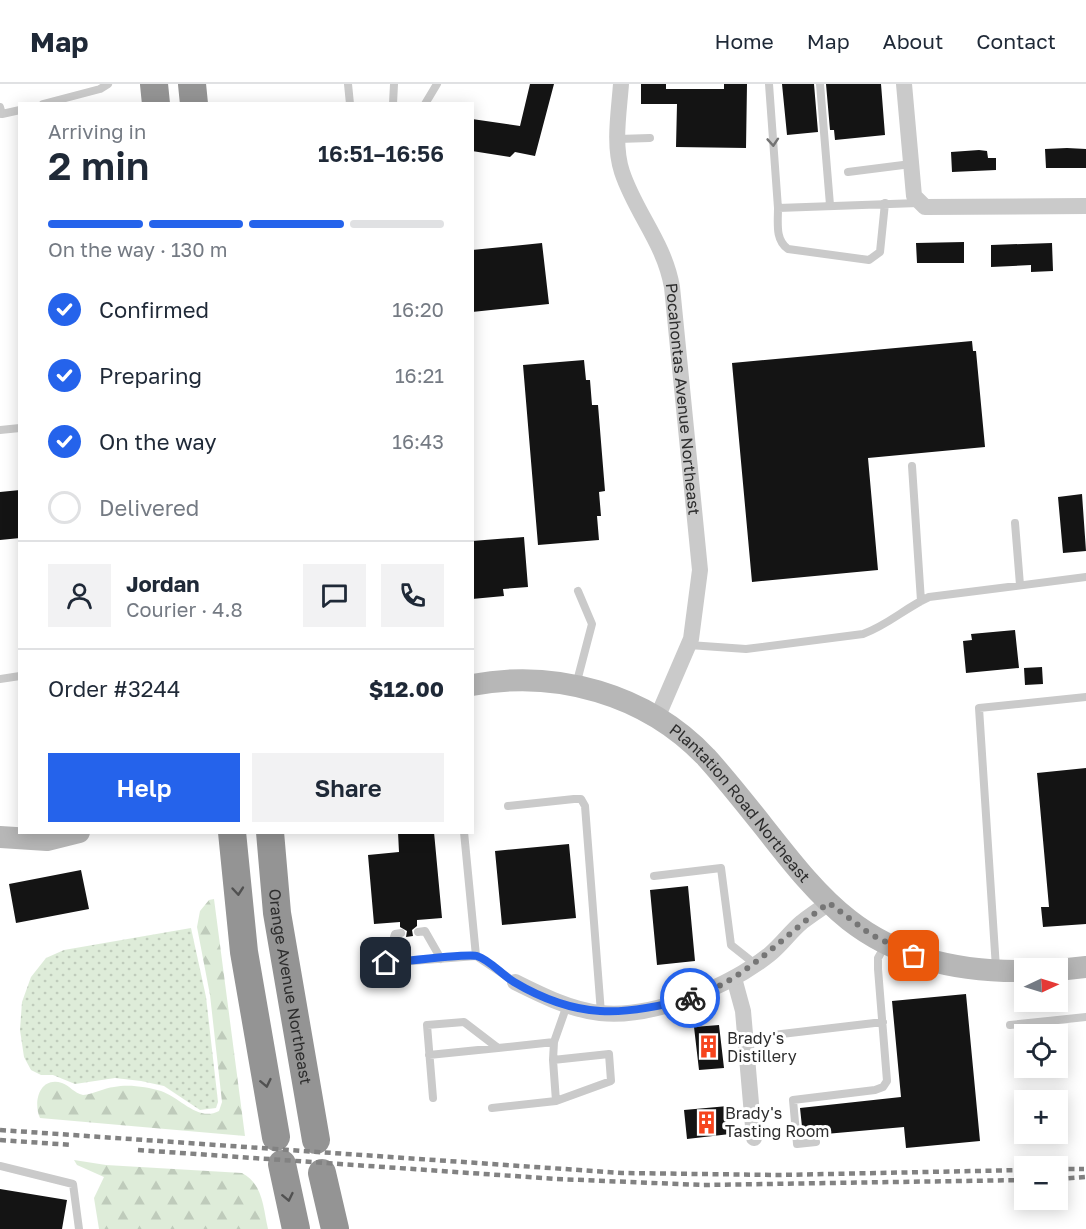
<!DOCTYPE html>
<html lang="en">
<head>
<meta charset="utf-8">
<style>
	:root { --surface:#fff; --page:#f2f2f3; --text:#1f2937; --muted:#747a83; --line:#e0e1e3; --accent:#2563eb }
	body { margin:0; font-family:"Golos Text",sans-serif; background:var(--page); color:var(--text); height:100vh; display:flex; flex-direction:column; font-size:22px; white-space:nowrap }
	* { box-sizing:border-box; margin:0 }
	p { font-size:20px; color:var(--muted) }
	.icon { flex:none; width:33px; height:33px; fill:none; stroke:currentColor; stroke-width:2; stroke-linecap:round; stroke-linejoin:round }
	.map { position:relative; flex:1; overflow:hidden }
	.details { position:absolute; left:18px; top:18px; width:456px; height:732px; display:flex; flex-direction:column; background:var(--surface); border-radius:0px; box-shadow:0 3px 15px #0003 }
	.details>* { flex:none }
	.needle { width:39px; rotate:86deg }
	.controls { position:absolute; left:1014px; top:874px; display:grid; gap:12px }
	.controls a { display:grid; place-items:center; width:54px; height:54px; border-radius:0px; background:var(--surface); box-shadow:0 3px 15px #0003; font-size:30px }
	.pin { position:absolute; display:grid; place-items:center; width:51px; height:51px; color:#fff; margin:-26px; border-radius:12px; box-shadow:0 3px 9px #0006 }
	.courier { position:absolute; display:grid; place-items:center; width:60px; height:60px; margin:-30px; border:4px solid #2563eb; border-radius:50%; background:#fff; color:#222; box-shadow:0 2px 8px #0007 }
	.overview em { font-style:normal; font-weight:600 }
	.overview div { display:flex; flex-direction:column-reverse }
	.overview { display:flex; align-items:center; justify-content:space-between; height:102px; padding:0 30px }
	h1 { font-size:39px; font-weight:600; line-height:45px }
	.bar { display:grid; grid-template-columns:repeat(4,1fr); gap:9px 6px; align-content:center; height:72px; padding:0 30px }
	.bar i { height:8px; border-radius:4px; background:var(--line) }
	.bar .active { background:var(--accent) }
	.bar p { grid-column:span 4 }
	.line { display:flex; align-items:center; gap:15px; padding:0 30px; border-top:2px solid var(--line) }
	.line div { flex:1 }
	.round { display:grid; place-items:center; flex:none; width:63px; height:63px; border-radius:0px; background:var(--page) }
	ol { padding:0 30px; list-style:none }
	li { display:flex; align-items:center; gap:18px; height:66px }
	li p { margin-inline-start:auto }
	li .icon { padding:6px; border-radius:50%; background:var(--accent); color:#fff; stroke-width:4 }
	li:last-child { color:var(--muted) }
	li i { width:33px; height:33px; border:3px solid var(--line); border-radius:50% }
	.action { display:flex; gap:12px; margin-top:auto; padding:12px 30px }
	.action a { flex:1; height:69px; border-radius:0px; background:var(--accent); color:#fff; font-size:24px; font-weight:600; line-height:69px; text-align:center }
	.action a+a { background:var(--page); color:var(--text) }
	header { display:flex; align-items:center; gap:36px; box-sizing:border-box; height:84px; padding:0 30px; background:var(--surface); border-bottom:2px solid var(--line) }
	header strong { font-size:28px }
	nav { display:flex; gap:33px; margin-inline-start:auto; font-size:21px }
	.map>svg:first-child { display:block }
	.grass { fill:url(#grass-dots) }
	.forest { fill:url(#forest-firs) }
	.building { fill:#141414 }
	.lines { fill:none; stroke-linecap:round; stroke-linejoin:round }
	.lane { stroke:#cacaca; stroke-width:8 }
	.street { stroke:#cacaca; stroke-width:16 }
	.secondary { stroke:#b7b7b7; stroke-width:22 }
	.highway { stroke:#949494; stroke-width:28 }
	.rail { stroke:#828282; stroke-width:4.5; stroke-dasharray:6 4.5; stroke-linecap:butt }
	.oneway { stroke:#747474 }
	.oneway2 { stroke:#515151 }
	.done { stroke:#767676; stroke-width:6; stroke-dasharray:0 10.8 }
	.route { stroke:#2563eb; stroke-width:8 }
	.labels { text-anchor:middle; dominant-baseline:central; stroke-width:6; stroke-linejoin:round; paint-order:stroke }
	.street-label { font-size:16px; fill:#2d2d2d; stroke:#fff }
	.poi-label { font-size:16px; fill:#2d2d2d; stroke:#fff; text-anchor:start }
</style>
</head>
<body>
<header>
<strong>Map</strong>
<nav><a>Home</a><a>Map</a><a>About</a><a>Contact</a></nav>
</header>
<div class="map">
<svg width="1086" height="1145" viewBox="0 0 1086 1145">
	<defs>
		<pattern id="grass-dots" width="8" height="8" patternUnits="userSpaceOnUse" patternTransform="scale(1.5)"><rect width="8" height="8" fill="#deecd9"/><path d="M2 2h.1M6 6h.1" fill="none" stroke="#bfcbbb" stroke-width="1.8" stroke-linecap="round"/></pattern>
		<pattern id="forest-firs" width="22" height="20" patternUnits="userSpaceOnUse" patternTransform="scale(1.5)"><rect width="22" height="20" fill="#deecd9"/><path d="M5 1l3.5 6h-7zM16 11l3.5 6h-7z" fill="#bfcbbb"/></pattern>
	</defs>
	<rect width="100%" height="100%" fill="#fff"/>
	<path class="grass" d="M 191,844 L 206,913 L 218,1018 L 216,1024 L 200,1026 L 164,1002 L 141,997 L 115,994 L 75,1000 L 53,991 L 41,991 L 31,986 L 24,973 L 20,946 L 22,918 L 31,893 L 46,874 L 64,866 Z"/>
	<path class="forest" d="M 214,815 L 245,1052 L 40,1034 C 33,1019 39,992 62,999 C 70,1002 74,1009 83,1011 C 94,1010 104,1004 114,1003 C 129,1000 147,1003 161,1007 C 181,1014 198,1038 219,1027 L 222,1018 L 210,911 L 197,843 L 200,827 L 209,816 Z
		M 74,1076 L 106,1081 L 242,1089 C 263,1100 263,1123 268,1145 L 99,1145 L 94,1114 L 104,1093 L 77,1081 Z"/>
	<path class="building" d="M 530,0 L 554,0 L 535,72 L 515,68 L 510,73 L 472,67 L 472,35 L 520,42 Z
		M 641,0 L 666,0 L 666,5 L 724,5 L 724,0 L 747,0 L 746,64 L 676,63 L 677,20 L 641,20 Z
		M 782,0 L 814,0 L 818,48 L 787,51 Z
		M 826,0 L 881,0 L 885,51 L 835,56 L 834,46 L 830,46 Z
		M 1067,64 L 1086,65 L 1086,84 L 1046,84 L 1045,65 Z
		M 979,66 L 987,67 L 988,74 L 996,74 L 996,86 L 952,88 L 951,68 Z
		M 964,158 L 964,179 L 917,179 L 916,159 Z
		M 542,159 L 549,220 L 472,228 L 472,166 Z
		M 1052,159 L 1053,187 L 1031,188 L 1031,181 L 991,183 L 991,161 Z
		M 972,257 L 973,267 L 976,267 L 985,363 L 868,374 L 878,486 L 752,498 L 732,279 Z
		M 584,276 L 586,296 L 590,296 L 592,321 L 598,321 L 605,407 L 599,408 L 601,432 L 597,432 L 599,456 L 538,461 L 523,281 Z
		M 20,406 L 20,454 L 0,456 L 0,408 Z
		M 1082,410 L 1086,467 L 1063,469 L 1058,413 Z
		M 524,453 L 528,503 L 503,505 L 504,512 L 472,515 L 472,457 Z
		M 1015,546 L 1019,584 L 966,589 L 963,557 L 972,556 L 971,550 Z
		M 1042,583 L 1043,600 L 1025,601 L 1024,584 Z
		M 1086,684 L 1086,840 L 1043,843 L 1041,823 L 1049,823 L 1037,689 Z
		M 398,748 L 434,748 L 442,834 L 417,836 L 417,842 L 412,846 L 413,852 L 406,853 L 407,847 L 400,843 L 400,838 L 374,840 L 368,771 L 399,768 Z
		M 569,760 L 576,834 L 502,841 L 495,767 Z
		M 81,786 L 89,825 L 16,839 L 9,800 Z
		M 688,802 L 695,877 L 657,881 L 650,806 Z
		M 966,910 L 980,1057 L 906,1064 L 904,1043 L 803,1052 L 800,1024 L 901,1013 L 892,917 Z
		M 719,941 L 724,984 L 699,986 L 694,943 Z
		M 728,1022 L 730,1050 L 687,1055 L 684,1026 Z
		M 0,1105 L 67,1116 L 62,1145 L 0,1145 Z"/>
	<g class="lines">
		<path class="lane" d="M 348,0 L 350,20
			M 769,0 L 778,124 L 918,119
			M 820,0 L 830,121
			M 43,20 L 100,5 L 108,0
			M 393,20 L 394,0
			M 425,20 L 437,0
			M 0,23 L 2,30 L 20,26
			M 618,55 L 650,54
			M 848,88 L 911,80
			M 778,124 C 778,139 775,156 788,165 L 869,176 L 880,168 L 885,119
			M 0,346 L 20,344
			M 912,382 L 921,517
			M 1015,439 L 1020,501
			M 689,561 L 746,565 L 863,550 C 888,541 905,524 929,513 L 1086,493
			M 0,595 L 20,592
			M 576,601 L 592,540 L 578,507
			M 508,722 L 574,715 L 581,715 L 585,722 L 601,929
			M 464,748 L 476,872 L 515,898
			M 654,792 L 721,784 L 731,861 L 755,880
			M 418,848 L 425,847 L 441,875
			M 401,849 L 395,850 L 386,879 L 476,872
			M 996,884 L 979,624 L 1086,613
			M 1010,941 L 1086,933
			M 773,951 L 883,938
			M 429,971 L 498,964
			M 553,976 L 556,1017
			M 433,1014 L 427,941 L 464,938 L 498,964 L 554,958
			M 492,1024 L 556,1017 L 611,997 L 609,970 L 553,976 L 554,958 L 567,921
			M 816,1058 L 797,1060 L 793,1016 L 875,1006 L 883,1003 L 887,997 L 878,885 L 878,874 L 886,860
			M 0,1082 L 73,1100 L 79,1145"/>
		<g class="street">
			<path id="s1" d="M 621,0 C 619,28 613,61 622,88 C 636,130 664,158 672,203 L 700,486 L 691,555 L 657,634"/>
			<path d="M 904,0 L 914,112 L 925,123 L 1086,122"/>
			<path d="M 734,894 L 743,927 L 754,1054"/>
			<path d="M 515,898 C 541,911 571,926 600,929 C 653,935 730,902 770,870 C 782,860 791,847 802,838 C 811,831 820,825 829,819"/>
		</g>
		<g class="secondary">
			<path id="s2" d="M 472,601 C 556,585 646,610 706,673 C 726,695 745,719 764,743 C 790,776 816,810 849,836 C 900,876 962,888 1024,887"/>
			<path d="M 0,753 L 47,756 L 79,748"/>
			<path d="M 1058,886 L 1086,883"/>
		</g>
		<g class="highway">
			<path d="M 154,0 L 156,20"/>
			<path d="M 192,0 L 194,20"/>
			<path d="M 232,748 L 244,868 L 276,1053"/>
			<path id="s3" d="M 270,748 L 277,829 L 316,1056"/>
			<path d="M 282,1080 L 296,1145"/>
			<path d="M 322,1089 L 335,1145"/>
		</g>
		<path class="rail" d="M 0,1046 L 622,1089 L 779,1091 L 1024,1086
			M 0,1056 L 72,1061
			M 138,1066 L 557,1095 L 703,1101 L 1024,1096
			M 1058,1085 L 1084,1085
			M 1058,1095 L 1086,1093"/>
	</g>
	<defs><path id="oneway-chevron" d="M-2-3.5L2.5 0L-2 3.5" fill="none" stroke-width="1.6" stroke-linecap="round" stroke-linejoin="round" transform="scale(1.5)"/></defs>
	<use class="oneway" href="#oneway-chevron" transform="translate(773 58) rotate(86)"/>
	<g class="oneway2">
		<use href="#oneway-chevron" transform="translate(238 807) rotate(85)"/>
		<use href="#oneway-chevron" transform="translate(266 999) rotate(78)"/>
		<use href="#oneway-chevron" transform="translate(288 1113) rotate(78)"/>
	</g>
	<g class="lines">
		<path class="done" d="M 690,914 C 746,897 783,851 829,819 L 870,850 L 914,872"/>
		<path class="route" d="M 386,879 C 400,878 468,869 477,872 C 490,876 502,891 514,898 C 576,935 623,933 690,914"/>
	</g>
	<defs>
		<symbol id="building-bare" viewBox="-9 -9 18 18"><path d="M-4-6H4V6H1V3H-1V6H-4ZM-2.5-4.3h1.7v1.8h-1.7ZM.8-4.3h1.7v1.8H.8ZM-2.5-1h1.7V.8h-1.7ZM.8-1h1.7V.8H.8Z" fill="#f6441d" stroke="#fff" stroke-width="2.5" paint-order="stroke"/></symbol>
	</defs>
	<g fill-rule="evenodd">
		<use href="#building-bare" x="692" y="946" width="33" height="33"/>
		<use href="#building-bare" x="690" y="1022" width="33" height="33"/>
	</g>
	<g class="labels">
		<g class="street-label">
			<text stroke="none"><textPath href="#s1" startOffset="327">Pocahontas Avenue Northeast</textPath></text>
			<text stroke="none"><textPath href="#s2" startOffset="312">Plantation Road Northeast</textPath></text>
			<text stroke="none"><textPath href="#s3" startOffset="156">Orange Avenue Northeast</textPath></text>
		</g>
		<g class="poi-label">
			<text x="727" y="954">Brady's<tspan x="727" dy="18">Distillery</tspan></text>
			<text x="725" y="1029">Brady's<tspan x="725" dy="18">Tasting Room</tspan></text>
		</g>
	</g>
</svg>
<div class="controls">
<a><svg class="needle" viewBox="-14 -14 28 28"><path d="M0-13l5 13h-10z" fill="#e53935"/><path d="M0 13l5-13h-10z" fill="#747a83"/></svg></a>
<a><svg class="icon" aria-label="locate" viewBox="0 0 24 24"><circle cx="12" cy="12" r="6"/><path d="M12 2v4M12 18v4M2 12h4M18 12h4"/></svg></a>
<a>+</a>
<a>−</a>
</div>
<div class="pin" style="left:914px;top:872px;background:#ea580c"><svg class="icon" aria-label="bag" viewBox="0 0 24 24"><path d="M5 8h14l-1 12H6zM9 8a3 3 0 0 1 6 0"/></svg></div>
<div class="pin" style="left:386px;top:879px;background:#1f2937"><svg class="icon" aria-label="home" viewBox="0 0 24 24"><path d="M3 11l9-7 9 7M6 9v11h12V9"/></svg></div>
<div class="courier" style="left:690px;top:914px"><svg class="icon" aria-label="bike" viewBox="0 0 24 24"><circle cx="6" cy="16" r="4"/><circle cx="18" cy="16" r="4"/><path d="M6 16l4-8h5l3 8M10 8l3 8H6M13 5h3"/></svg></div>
<section class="details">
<div class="overview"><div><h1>2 min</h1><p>Arriving in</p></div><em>16:51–16:56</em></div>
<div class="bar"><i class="active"></i><i class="active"></i><i class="active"></i><i></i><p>On the way · 130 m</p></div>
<ol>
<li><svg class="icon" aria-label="check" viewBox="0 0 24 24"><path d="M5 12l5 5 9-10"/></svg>Confirmed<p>16:20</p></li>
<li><svg class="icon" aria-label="check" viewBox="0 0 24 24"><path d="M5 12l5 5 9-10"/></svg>Preparing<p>16:21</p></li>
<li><svg class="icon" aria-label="check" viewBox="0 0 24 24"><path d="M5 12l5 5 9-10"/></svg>On the way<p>16:43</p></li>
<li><i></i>Delivered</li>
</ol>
<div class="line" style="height:108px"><a class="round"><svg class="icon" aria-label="person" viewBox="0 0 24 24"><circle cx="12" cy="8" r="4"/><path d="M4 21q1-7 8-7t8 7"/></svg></a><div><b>Jordan</b><p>Courier · 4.8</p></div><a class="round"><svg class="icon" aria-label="chat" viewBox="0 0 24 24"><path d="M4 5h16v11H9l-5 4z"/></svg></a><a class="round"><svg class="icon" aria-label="phone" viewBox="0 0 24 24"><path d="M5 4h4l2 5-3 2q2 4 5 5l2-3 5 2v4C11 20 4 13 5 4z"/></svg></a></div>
<div class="line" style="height:78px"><div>Order #3244</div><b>$12.00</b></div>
<div class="action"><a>Help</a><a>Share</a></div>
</section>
</div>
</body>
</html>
